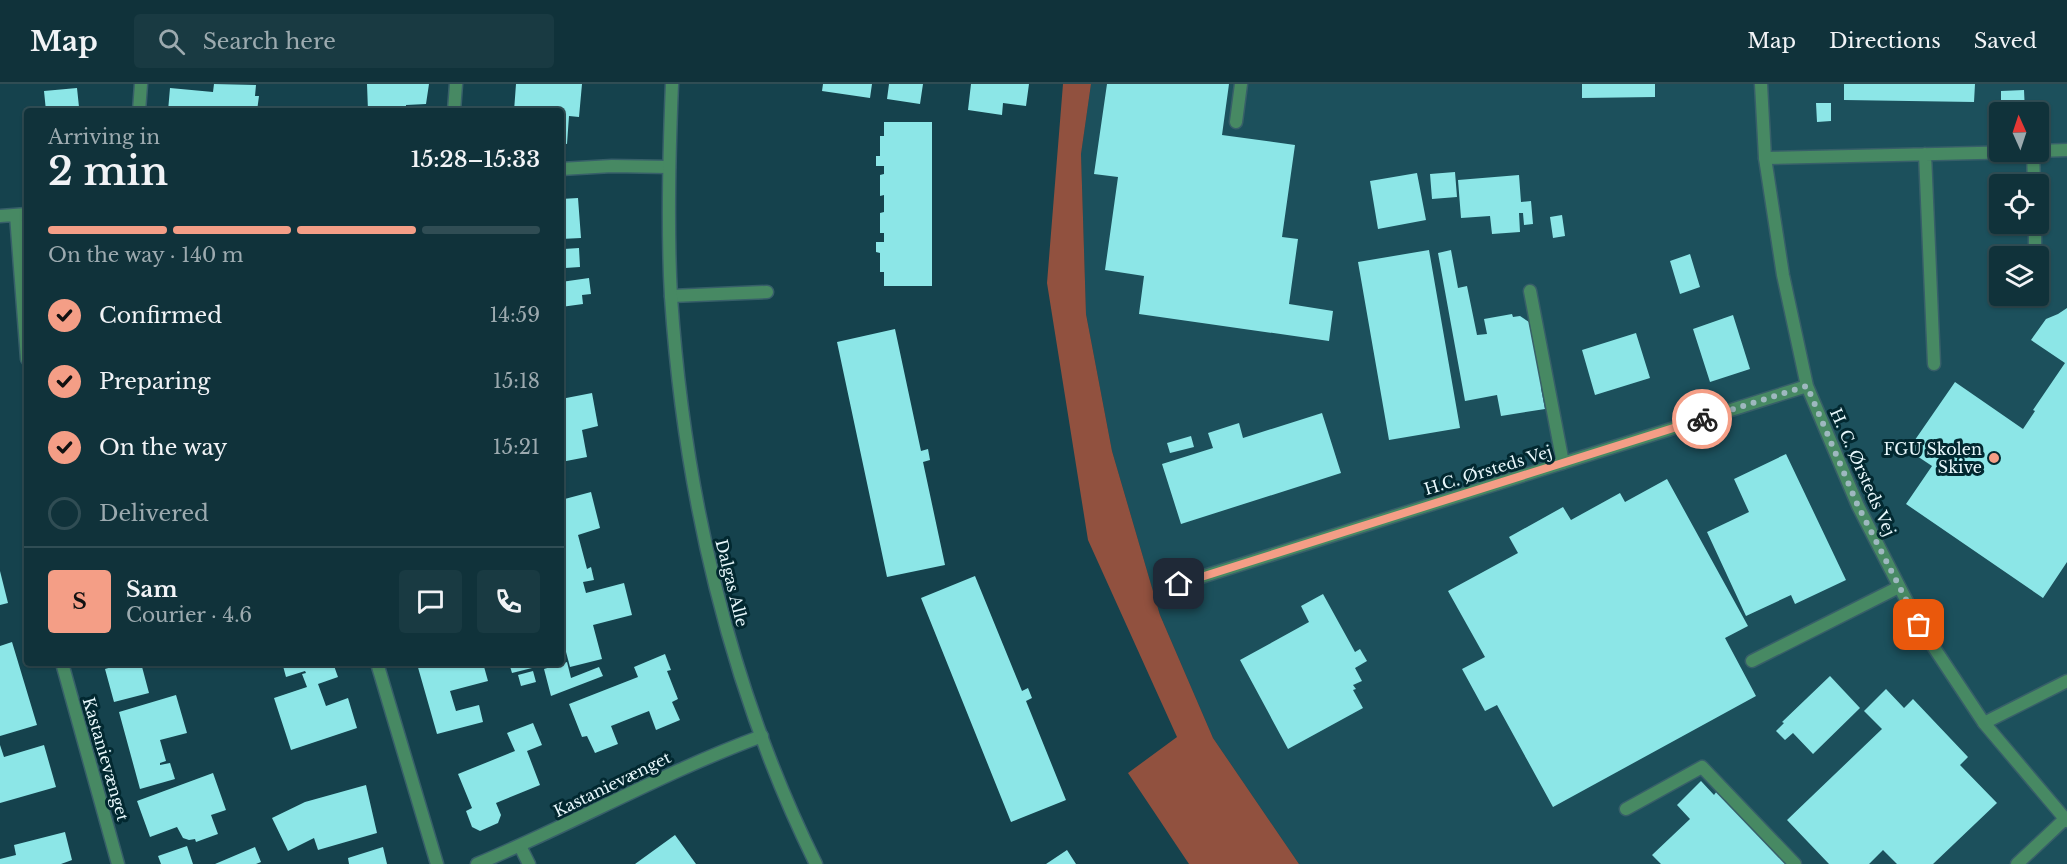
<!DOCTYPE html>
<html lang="en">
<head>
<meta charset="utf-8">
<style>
	:root { --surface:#10323a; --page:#193a42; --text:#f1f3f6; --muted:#9caaaf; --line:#304d54; --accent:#f49e86 }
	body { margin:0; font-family:"Libre Baskerville",serif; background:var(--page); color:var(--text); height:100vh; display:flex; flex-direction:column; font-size:22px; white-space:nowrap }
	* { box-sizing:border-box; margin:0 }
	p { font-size:20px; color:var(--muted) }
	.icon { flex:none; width:33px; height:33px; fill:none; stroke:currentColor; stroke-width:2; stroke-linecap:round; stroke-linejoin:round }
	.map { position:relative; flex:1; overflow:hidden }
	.side { position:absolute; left:24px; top:24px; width:540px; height:558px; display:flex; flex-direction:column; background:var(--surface); border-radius:6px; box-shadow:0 2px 4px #0004,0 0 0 2px var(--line) }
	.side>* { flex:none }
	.needle { width:39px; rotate:357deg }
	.tools { position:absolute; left:1989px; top:18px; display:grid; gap:12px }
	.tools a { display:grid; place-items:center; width:60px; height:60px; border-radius:6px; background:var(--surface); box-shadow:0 2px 4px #0004,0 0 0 2px var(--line); font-size:30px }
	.pin { position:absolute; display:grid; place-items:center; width:51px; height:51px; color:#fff; margin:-26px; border-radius:12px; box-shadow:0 3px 9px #0006 }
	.courier { position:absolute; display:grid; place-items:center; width:60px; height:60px; margin:-30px; border:4px solid #f49e86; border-radius:50%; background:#fff; color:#222; box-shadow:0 2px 8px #0007 }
	.headline em { font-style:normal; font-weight:600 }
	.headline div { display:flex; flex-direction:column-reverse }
	.headline { display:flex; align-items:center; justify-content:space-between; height:102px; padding:0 24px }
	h1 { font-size:39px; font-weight:600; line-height:45px }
	.bar { display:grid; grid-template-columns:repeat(4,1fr); gap:9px 6px; align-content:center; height:72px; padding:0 24px }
	.bar i { height:8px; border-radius:4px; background:var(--line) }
	.bar .selected { background:var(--accent) }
	.bar p { grid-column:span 4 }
	.line { display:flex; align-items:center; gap:15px; padding:0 24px; border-top:2px solid var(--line) }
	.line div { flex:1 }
	.round { display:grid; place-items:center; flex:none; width:63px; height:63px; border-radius:6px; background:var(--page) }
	ol { padding:0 24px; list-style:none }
	li { display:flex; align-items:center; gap:18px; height:66px }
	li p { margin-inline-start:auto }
	li .icon { padding:6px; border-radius:50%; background:var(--accent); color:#111; stroke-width:4 }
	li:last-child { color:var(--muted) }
	li i { width:33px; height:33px; border:3px solid var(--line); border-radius:50% }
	header { display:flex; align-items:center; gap:36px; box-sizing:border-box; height:84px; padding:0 30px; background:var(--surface); border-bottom:2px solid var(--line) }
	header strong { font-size:28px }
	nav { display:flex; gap:33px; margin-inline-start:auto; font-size:21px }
	.search { width:420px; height:54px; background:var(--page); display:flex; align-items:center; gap:15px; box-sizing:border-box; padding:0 21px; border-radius:6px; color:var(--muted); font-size:22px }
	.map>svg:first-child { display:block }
	.built { fill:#1c505c; fill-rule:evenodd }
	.green { fill:#91513f }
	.building { fill:#8ce6e7 }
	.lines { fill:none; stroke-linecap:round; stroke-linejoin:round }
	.service-casing { stroke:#375f69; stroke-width:15 }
	.minor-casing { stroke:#375f69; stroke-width:15 }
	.tertiary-casing { stroke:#375f69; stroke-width:15 }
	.service { stroke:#478963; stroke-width:12 }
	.minor { stroke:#478963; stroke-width:12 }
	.tertiary { stroke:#478963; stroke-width:12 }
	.done { stroke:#9eb8bf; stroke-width:6; stroke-dasharray:0 10.8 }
	.route { stroke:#f49e86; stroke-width:8 }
	.poi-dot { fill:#f49e86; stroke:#022830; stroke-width:2 }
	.labels { text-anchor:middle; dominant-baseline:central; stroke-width:6; stroke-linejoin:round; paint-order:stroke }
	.poi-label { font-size:16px; fill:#e8f8fc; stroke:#022830; text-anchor:end }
	.street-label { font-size:16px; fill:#e8f8fc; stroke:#022830 }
</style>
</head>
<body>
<header>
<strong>Map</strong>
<div class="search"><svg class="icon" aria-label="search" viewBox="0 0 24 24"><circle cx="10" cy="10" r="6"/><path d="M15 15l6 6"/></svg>Search here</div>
<nav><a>Map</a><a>Directions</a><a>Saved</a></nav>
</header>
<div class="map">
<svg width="2067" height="780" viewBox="0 0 2067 780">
	<rect width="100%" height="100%" fill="#15424d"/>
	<path class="built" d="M 1091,0 L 2067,0 L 2067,780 L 1299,780 L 1213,654 L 1160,531 L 1112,367 L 1086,230 L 1081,70 ZM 2000,28 L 2038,28 L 2038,68 L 2000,68 ZM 2000,100 L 2038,100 L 2038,140 L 2000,140 ZM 2000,172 L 2038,172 L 2038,212 L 2000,212 Z"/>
	<path class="green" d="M 1063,0 L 1091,0 L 1081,70 L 1086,230 L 1112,367 L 1160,531 L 1213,654 L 1299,780 L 1189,780 L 1128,689 L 1177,653 L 1088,456 L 1047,199 Z"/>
	<path class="building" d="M 214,0 L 256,1 L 255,12 L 259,12 L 257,27 L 168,27 L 170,4 L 213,8 Z
		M 367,0 L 429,0 L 426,20 L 406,21 L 406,27 L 368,27 Z
		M 516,0 L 582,0 L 579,33 L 569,32 L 567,60 L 561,59 L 561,27 L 514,27 Z
		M 823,0 L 872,0 L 870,14 L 822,7 Z
		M 889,0 L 923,0 L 920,20 L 887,15 Z
		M 971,0 L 1029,0 L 1026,22 L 1003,19 L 1002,31 L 968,26 Z
		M 1107,0 L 1229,0 L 1222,51 L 1295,61 L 1282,153 L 1298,155 L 1289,220 L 1333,227 L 1329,257 L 1139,230 L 1144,192 L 1105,186 L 1118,93 L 1094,90 Z
		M 1582,0 L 1655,0 L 1655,13 L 1582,14 Z
		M 1844,0 L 1975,0 L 1974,18 L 1844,16 Z
		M 77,4 L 79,23 L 95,22 L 95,27 L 46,27 L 44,7 Z
		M 2024,6 L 2025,28 L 2001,28 L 2001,7 Z
		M 1816,19 L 1831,19 L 1831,37 L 1817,38 Z
		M 884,38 L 932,38 L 932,202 L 884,202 L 884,188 L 880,188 L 880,169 L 876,168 L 876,158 L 884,158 L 884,149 L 880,149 L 880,129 L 884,128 L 884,111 L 880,112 L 880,91 L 884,90 L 884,82 L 876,82 L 876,72 L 880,72 L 880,52 L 884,52 Z
		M 1455,88 L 1457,113 L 1432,115 L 1430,90 Z
		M 1417,89 L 1426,136 L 1378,145 L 1370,97 Z
		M 1519,91 L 1521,118 L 1531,117 L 1533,140 L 1524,141 L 1523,129 L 1519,129 L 1520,148 L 1492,150 L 1490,132 L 1461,134 L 1458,96 Z
		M 578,114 L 581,154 L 561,155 L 561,115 Z
		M 1562,131 L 1565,152 L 1553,154 L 1550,133 Z
		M 579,164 L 580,183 L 565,184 L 564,165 Z
		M 1429,166 L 1460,344 L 1389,356 L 1358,178 Z
		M 1451,166 L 1458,204 L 1467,202 L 1477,251 L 1487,250 L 1484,235 L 1512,230 L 1513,233 L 1520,232 L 1529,238 L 1530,243 L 1534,243 L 1544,303 L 1541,304 L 1545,325 L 1501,332 L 1497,311 L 1465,317 L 1438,169 Z
		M 1690,170 L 1700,203 L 1680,210 L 1670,177 Z
		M 589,194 L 591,210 L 582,211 L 583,220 L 561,223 L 561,198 Z
		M 2067,224 L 2067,478 L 2043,514 L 1906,420 L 1932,382 L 1908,366 L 1955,298 L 2023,345 L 2035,327 L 2033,326 L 2065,279 L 2031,256 L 2046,235 L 2058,230 Z
		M 1733,231 L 1750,285 L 1710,298 L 1693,245 Z
		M 895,245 L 921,367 L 928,365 L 930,376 L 923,378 L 945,481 L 887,493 L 837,258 Z
		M 1636,249 L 1650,294 L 1595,311 L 1582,266 Z
		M 592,309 L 598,342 L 582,346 L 587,373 L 561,378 L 561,315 Z
		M 1322,329 L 1341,389 L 1181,440 L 1162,380 L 1213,364 L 1208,349 L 1239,339 L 1243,354 Z
		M 1191,352 L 1194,363 L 1170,369 L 1167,359 Z
		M 1786,370 L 1846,496 L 1795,520 L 1791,511 L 1746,532 L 1707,448 L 1749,428 L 1734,395 Z
		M 1667,395 L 1748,542 L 1725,554 L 1756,612 L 1553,723 L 1497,621 L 1485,627 L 1462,585 L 1485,573 L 1448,507 L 1518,469 L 1509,453 L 1563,423 L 1571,436 L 1620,409 L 1625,418 Z
		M 591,408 L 600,444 L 578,451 L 587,485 L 591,483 L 594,496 L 583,498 L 586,509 L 624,499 L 632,531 L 593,541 L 602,575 L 570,583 L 561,549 L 561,416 Z
		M 0,487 L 8,519 L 0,521 Z
		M 975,492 L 1022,607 L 1028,604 L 1032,614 L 1026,617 L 1066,716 L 1011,738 L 921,514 Z
		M 1323,510 L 1355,568 L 1360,565 L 1367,577 L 1355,584 L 1362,597 L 1353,601 L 1356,605 L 1353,606 L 1363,624 L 1288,665 L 1240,576 L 1309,538 L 1301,522 Z
		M 12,558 L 37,641 L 0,652 L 0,562 Z
		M 665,570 L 671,586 L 667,587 L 678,615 L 672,618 L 680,636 L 656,646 L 649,627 L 611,642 L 618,660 L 595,669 L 587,652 L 582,653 L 569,620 L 638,593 L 634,583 Z
		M 567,578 L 571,594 L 599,583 L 603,592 L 551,612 L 544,585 Z
		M 125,579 L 141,579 L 149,609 L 114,618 L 105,585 Z
		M 293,579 L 333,579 L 338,593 L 318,600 L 326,622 L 348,614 L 357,644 L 291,666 L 274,614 L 307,603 L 302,590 L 306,589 L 305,587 L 286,593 L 283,582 Z
		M 483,579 L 488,597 L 450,607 L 456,627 L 479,621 L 483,638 L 437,650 L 417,580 Z
		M 509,579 L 531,579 L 532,584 L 512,589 Z
		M 533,587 L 536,598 L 521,602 L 518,591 Z
		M 1830,592 L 1860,624 L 1813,670 L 1793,649 L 1785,656 L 1776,647 L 1784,639 L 1782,638 Z
		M 1886,605 L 1904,624 L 1913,615 L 1968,673 L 1960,681 L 1997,719 L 1933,780 L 1897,780 L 1883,766 L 1869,780 L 1829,780 L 1787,736 L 1882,645 L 1864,627 Z
		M 176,611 L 187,649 L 160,656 L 166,677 L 160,679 L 160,681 L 170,679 L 175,695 L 140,705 L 119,628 Z
		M 533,639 L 542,661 L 527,667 L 540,701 L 496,719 L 501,731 L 498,739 L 480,747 L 472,743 L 466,727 L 472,724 L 458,690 L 515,667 L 507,649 Z
		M 0,661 L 4,673 L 44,661 L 56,703 L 0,719 Z
		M 213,689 L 226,726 L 211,731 L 218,750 L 196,758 L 195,755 L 189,756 L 183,754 L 177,743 L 150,753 L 137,717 Z
		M 1701,697 L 1714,711 L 1717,707 L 1787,780 L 1661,780 L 1652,771 L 1690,735 L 1677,721 Z
		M 366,701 L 377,749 L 318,766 L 314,754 L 288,767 L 272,734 L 305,718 Z
		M 65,748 L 72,776 L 61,780 L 0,780 L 0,775 L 16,771 L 14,761 Z
		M 675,751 L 696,780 L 635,780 Z
		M 187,762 L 193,780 L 161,780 L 158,772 Z
		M 255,763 L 261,778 L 256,780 L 215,780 Z
		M 383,763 L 387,780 L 349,780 L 348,774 Z
		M 1067,766 L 1076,780 L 1046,780 Z"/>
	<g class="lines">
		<defs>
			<path id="service" d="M 1236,38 L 1241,0
				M 2038,67 L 2067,66
				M 2033,68 L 2034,100
				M 1925,70 L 1934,280
				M 1765,74 L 2020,68
				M 2035,140 L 2035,172
				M 1530,207 L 1563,379
				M 671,212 L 767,208
				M 1752,577 L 1899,503
				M 1984,639 L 2067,597
				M 1626,725 L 1702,683 L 1795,780
				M 520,762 L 529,780"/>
			<path id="minor" d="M 1761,0 L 1765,74 L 1783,191 L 1807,302 L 1858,422 L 1919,541 L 1984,639 L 2067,737
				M 139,27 L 141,0
				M 454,27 L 456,0
				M 561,85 L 612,82 L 669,83
				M 16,131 L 27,275
				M 0,132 L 27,130
				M 1179,500 L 1807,302
				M 62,579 L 118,780
				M 377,579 L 437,780
				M 477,780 C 573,740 664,688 762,652
				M 2017,780 L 2065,735"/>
			<path id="tertiary" d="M 672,0 C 669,71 667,142 671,213 C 684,408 729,604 816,780"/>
		</defs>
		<use href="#service" class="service-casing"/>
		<use href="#minor" class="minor-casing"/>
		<use href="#tertiary" class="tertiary-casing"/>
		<use href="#service" class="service"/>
		<use href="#minor" class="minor"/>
		<use href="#tertiary" class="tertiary"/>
	</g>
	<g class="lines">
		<path class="done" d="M 1702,335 L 1807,302 L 1858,422 L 1919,541"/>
		<path class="route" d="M 1179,500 L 1702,335"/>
	</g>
	<circle class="poi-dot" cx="1994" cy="374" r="6"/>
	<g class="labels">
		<g class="poi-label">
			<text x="1982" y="365">FGU Skolen<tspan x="1982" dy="18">Skive</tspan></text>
		</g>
		<g class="street-label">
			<text transform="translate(1488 386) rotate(-17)">H.C. Ørsteds Vej</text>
			<text transform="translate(1863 388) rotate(66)">H. C. Ørsteds Vej</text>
			<text transform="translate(732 499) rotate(76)">Dalgas Alle</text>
			<text transform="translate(106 675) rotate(74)">Kastanievænget</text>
			<text transform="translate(612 700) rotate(-26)">Kastanievænget</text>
		</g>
	</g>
</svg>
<div class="tools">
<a><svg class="needle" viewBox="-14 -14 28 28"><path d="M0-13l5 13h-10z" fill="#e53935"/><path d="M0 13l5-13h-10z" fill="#9caaaf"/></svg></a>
<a><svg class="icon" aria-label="locate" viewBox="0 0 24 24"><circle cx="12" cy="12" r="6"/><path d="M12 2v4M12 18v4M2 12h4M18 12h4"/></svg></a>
<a><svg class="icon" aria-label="layers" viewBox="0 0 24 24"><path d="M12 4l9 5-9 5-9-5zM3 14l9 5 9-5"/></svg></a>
</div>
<div class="pin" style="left:1919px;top:541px;background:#ea580c"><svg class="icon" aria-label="bag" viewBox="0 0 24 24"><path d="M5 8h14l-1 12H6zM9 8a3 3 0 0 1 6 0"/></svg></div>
<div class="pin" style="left:1179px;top:500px;background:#1f2937"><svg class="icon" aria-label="home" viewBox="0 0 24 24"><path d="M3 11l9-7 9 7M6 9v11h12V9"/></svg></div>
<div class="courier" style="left:1702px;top:335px"><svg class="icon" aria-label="bike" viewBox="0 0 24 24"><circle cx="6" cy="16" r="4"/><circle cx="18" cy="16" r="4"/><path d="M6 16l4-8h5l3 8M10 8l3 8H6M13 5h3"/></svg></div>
<section class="side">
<div class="headline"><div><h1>2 min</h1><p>Arriving in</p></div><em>15:28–15:33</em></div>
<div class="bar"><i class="selected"></i><i class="selected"></i><i class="selected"></i><i></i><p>On the way · 140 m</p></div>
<ol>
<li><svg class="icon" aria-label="check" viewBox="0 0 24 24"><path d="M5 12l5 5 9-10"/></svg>Confirmed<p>14:59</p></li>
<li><svg class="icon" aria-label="check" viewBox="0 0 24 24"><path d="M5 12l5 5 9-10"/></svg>Preparing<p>15:18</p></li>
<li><svg class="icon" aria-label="check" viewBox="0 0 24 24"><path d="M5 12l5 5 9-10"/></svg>On the way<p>15:21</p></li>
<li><i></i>Delivered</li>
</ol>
<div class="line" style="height:108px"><b class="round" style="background:var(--accent);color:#111">S</b><div><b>Sam</b><p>Courier · 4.6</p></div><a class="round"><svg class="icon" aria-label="chat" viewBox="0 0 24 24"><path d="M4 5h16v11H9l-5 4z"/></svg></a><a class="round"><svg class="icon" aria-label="phone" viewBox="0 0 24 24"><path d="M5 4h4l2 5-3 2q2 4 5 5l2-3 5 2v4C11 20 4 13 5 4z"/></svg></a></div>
</section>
</div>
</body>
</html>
